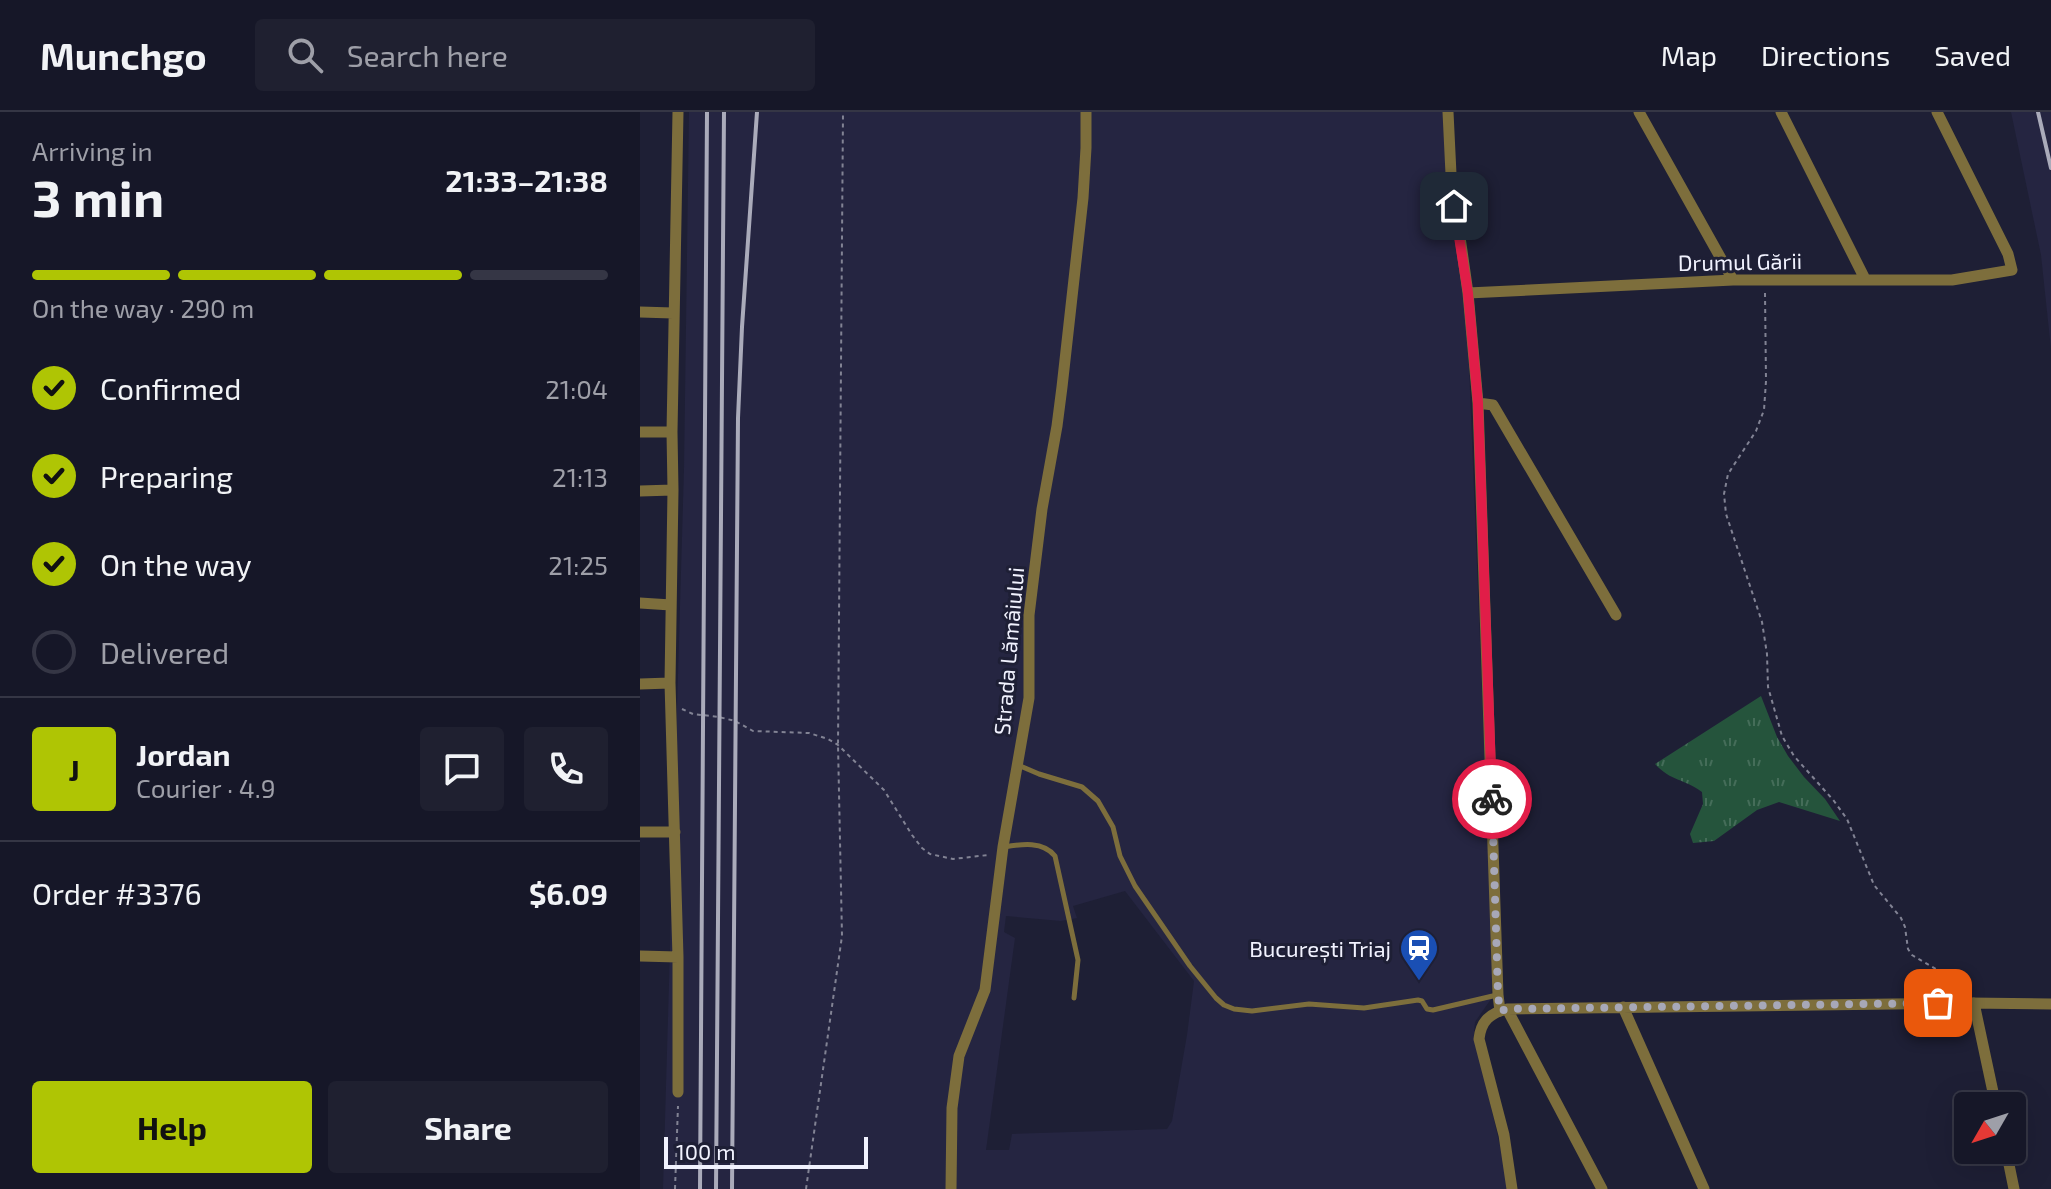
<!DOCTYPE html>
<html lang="en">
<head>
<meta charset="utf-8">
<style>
	:root { --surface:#161728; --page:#1f2030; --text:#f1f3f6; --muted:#9e9fa8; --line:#353645; --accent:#afc504 }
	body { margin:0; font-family:"Exo 2",sans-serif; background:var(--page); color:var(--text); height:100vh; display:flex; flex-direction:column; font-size:30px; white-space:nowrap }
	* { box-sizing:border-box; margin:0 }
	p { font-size:26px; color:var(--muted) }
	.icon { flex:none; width:44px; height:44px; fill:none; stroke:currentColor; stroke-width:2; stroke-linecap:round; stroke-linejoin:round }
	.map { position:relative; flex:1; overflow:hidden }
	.drawer { display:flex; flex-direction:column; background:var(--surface); width:640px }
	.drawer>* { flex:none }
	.needle { width:52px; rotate:231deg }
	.controls { position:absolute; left:1314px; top:980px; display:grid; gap:16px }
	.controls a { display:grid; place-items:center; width:72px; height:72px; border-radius:8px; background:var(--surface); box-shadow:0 8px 32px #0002,0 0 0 2px var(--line); font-size:40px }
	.scale { position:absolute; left:24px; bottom:20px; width:204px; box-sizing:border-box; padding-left:8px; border:4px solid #f1f2fe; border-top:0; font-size:22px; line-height:28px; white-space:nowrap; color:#f1f2fe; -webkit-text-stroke:6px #1e1f35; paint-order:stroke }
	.pin { position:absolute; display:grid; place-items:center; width:68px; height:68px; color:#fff; margin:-34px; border-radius:16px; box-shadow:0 4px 12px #0006 }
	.courier { position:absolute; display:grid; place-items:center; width:80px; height:80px; margin:-40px; border:6px solid #e11d48; border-radius:50%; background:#fff; color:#222; box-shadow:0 2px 10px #0007 }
	.summary em { font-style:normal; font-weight:700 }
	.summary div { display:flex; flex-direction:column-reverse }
	.summary { display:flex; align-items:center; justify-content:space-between; height:136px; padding:0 32px }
	h1 { font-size:52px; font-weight:700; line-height:60px }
	.bar { display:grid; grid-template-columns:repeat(4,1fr); gap:12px 8px; align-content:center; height:96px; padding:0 32px }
	.bar i { height:10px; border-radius:6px; background:var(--line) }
	.bar .current { background:var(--accent) }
	.bar p { grid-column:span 4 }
	.line { display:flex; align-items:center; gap:20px; padding:0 32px; border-top:2px solid var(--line) }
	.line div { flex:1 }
	.round { display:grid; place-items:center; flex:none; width:84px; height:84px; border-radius:8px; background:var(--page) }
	ol { padding:0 32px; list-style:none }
	li { display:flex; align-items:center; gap:24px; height:88px }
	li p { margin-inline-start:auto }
	li .icon { padding:8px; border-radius:50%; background:var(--accent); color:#111; stroke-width:4 }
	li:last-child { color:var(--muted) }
	li i { width:44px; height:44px; border:4px solid var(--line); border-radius:50% }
	.action { display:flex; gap:16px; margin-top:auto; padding:16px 32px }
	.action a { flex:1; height:92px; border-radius:8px; background:var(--accent); color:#111; font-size:32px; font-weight:700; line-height:92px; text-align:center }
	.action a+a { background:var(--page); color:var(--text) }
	header { display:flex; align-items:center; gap:48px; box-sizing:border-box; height:112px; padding:0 40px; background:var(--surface); border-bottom:2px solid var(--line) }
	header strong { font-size:38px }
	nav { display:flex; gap:44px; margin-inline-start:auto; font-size:28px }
	.search { width:560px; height:72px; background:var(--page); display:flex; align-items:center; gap:20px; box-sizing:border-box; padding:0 28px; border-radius:8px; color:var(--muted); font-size:30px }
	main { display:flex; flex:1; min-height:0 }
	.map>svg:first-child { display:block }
	.built { fill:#252541; fill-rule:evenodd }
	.grass { fill:url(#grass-tufts) }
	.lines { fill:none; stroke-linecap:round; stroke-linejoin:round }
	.path { stroke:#828394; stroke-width:2; stroke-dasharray:4 4; stroke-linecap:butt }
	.service { stroke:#7d6e3c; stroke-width:5 }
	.minor { stroke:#7d6e3c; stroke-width:11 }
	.rail { stroke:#aaabba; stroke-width:4 }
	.done { stroke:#a7a8b8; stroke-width:8; stroke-dasharray:0 14.4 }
	.route { stroke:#e11d48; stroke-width:10 }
	.labels { text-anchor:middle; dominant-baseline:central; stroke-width:6; stroke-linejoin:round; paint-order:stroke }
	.street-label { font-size:22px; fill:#f1f2fe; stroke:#1e1f35 }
	.poi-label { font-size:22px; fill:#f1f2fe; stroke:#1e1f35; text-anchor:end }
</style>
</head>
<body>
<header>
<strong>Munchgo</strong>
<div class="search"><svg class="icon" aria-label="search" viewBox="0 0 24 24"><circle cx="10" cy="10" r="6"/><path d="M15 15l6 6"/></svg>Search here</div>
<nav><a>Map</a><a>Directions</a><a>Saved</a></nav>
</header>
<main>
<section class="drawer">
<div class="summary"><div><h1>3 min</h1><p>Arriving in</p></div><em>21:33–21:38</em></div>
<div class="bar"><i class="current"></i><i class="current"></i><i class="current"></i><i></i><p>On the way · 290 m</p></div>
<ol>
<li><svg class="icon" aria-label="check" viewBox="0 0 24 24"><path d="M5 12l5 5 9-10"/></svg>Confirmed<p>21:04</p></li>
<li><svg class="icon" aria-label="check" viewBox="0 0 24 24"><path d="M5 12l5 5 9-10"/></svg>Preparing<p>21:13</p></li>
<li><svg class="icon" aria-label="check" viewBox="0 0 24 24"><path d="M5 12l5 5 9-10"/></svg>On the way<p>21:25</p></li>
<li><i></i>Delivered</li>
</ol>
<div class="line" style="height:144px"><b class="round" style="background:var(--accent);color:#111">J</b><div><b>Jordan</b><p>Courier · 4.9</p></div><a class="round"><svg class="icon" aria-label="chat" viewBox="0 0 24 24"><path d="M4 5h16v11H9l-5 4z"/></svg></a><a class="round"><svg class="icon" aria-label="phone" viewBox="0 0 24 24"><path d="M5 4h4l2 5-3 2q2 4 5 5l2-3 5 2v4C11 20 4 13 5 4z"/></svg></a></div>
<div class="line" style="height:104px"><div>Order #3376</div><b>$6.09</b></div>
<div class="action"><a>Help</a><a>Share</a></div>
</section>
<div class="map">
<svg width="1411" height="1077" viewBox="0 0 1411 1077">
	<defs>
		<pattern id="grass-tufts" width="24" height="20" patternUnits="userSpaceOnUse" patternTransform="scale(2)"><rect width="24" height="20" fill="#25543c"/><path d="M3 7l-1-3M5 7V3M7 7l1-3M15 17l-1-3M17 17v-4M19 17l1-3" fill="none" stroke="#456d59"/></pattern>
	</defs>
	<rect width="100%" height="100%" fill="#1e1f35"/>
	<path class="built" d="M 49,0 L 803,0 L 826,196 L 829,253 L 853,857 L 851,887 L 835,910 L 834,921 L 870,1077 L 23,1077 L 44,357 ZM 485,779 L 554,869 L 547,923 L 532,1009 L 527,1017 L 372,1022 L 369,1038 L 346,1038 L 375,826 L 364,820 L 366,804 L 421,809 L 437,806 L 433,794 Z
		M 1371,0 L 1411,0 L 1411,237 L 1401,143 Z"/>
	<path class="grass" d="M 1121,584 L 1137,625 L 1148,644 L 1164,665 L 1185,687 L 1200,709 L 1139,690 L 1117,698 L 1074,729 L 1053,731 L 1050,722 L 1063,692 L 1062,680 C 1043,666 1032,670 1015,652 Z"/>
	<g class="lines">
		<path class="path" d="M 1125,181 L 1126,269 L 1124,298 L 1116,319 L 1088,362 L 1084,382 L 1086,402 L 1122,510 L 1127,542 L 1128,575 L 1142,624 L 1154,644 L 1194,689 L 1207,707 L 1234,773 L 1261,806 L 1265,815 L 1268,837 L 1272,843 L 1311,866 L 1320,877
			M 42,597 L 53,602 L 79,605 L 95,609 L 113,619 L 169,621 L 188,627 L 198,633 L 244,678 L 272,723 L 282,736 L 290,742 L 313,747 L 348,743
			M 35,1077 L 38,994
			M 166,1077 L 202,824 L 198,633 L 203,0"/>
		<path class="service" d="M 378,653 L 399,662 L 442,675 L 458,689 L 473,715 L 480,744 L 495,774 L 550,854 L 576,886 L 584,893 L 594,897 L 612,899 L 669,892 L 724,896 L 778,888 L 782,889 L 787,897 L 793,898 L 857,883
			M 364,735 C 382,732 403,729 415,744 L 438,848 L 434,886"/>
		<path class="minor" d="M 38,0 L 32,320 L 33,378 L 30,571 L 38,845 L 38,980
			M 808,0 L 811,62 L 828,181 L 838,291 L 858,883 L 860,899
			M 999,0 L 1093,168
			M 1141,0 L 1225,167
			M 828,181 L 1093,168 L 1312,168 L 1372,158 L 1368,142 L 1297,0
			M 0,200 L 33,201
			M 838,291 L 853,293 L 976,503
			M 0,320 L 32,320
			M 0,379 L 33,378
			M 0,491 L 31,493
			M 0,572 L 30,571
			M 0,720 L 35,720
			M 0,844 L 38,845
			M 1334,891 L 1356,994
			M 983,895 L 1064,1077
			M 867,897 L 962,1077
			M 1366,1038 L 1374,1077
			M 311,1077 L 312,996 L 319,944 L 345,878 L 363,735 L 389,586 L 389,503 L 402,397 L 417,314 L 422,275 L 443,86 L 446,36 L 446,0
			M 872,1077 L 864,1023 L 839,927 C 841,909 850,901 867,897 L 1329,891 L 1411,892"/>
		<path class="rail" d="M 1398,0 L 1411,56
			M 60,1077 L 67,0
			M 76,1077 L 84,0
			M 92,1077 L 98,306 L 102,215 L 117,0"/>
	</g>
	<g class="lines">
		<path class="done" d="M 852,687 L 858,883 L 860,899 L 867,897 L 1298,891"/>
		<path class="route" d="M 814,94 L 828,181 L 838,291 L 852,687"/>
	</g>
	<defs>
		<symbol id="station-pin" viewBox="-11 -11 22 30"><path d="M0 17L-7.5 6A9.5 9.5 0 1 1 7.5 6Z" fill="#1a4fb4" stroke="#1e1f35"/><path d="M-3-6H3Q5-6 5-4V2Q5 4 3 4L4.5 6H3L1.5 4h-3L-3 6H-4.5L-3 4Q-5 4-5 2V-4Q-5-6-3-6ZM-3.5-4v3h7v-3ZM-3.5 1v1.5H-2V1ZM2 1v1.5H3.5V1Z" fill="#fff"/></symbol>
	</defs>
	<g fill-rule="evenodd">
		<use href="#station-pin" x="757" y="814" width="44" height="60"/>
	</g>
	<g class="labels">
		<g class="street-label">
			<text transform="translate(1100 149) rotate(-1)">Drumul Gării</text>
			<text transform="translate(368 539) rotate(-85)">Strada Lămâiului</text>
		</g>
		<g class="poi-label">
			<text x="751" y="836">București Triaj</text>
		</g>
	</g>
</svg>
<div class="controls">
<a><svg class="needle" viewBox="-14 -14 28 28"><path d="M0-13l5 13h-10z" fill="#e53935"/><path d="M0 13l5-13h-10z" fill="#9e9fa8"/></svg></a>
</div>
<div class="scale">100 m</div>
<div class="pin" style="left:1298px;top:891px;background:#ea580c"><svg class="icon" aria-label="bag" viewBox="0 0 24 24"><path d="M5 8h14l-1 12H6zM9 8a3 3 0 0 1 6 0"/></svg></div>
<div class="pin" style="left:814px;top:94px;background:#1f2937"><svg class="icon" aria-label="home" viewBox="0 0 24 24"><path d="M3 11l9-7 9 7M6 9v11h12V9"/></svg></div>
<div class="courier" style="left:852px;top:687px"><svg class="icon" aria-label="bike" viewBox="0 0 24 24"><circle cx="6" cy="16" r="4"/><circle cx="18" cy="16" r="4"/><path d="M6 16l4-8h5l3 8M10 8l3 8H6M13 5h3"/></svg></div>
</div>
</main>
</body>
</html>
